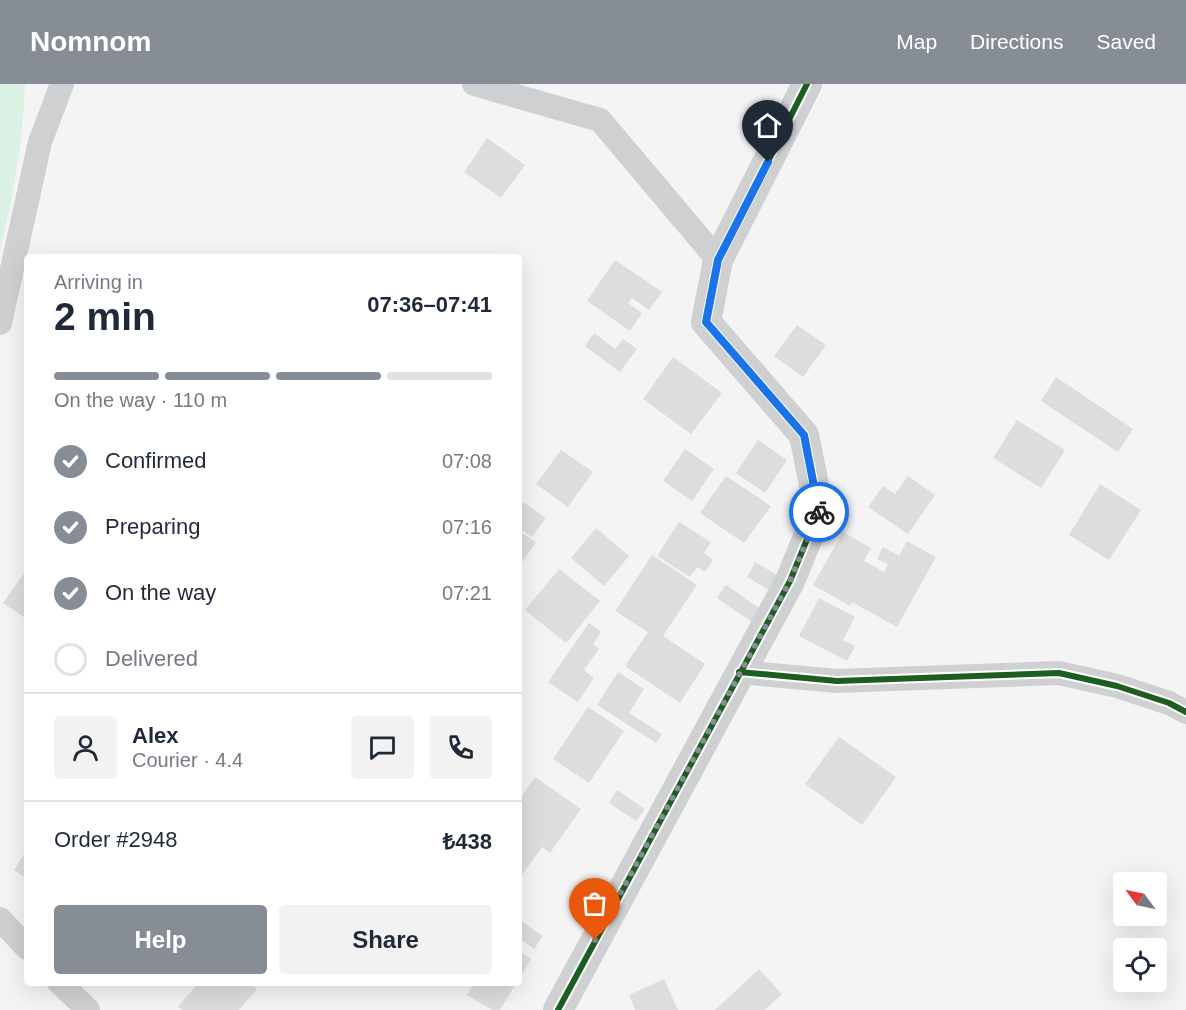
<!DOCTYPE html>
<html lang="en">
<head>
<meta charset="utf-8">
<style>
	:root { --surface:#fff; --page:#f2f2f3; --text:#1f2937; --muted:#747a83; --line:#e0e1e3; --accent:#868d94 }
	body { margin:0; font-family:Helvetica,sans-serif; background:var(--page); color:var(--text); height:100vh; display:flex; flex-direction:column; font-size:22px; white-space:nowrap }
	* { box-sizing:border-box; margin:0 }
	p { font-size:20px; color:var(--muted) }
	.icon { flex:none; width:33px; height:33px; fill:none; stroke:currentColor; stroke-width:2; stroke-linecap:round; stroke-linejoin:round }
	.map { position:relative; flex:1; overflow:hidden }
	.panel { position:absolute; left:24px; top:170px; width:498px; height:732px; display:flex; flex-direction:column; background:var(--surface); border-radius:6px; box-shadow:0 6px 24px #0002 }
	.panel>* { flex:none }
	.needle { width:39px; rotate:303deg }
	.fabs { position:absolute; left:1113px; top:788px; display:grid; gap:12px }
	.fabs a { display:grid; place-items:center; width:54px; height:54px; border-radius:6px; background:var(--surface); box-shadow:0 6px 24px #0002; font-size:30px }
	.pin { position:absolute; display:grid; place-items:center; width:51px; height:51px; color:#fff; margin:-62px -26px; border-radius:50% 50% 50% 0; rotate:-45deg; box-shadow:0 0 6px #0007 }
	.pin .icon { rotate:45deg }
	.courier { position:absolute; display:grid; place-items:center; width:60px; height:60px; margin:-30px; border:4px solid #1a73e8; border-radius:50%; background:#fff; color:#222; box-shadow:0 2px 8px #0007 }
	.overview em { font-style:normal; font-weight:800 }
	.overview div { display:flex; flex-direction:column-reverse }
	.overview { display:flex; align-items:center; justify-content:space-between; height:102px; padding:0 30px }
	h1 { font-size:39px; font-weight:800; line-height:45px }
	.bar { display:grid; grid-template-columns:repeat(4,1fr); gap:9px 6px; align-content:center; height:72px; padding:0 30px }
	.bar i { height:8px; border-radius:4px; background:var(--line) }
	.bar .on { background:var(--accent) }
	.bar p { grid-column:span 4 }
	.line { display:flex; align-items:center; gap:15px; padding:0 30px; border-top:2px solid var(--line) }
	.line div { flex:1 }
	.round { display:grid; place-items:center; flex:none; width:63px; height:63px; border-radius:6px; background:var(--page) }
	ol { padding:0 30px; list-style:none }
	li { display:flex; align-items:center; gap:18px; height:66px }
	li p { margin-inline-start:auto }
	li .icon { padding:6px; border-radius:50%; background:var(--accent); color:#fff; stroke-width:4 }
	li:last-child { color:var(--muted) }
	li i { width:33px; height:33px; border:3px solid var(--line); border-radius:50% }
	.button { display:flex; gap:12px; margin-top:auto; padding:12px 30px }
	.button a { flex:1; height:69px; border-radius:6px; background:var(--accent); color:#fff; font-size:24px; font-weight:800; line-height:69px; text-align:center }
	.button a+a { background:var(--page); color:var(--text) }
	header { display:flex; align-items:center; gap:36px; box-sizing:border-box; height:84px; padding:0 30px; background:var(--accent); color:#fff }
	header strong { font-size:28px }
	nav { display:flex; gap:33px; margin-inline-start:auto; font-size:21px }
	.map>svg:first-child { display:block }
	.green { fill:#d9f2e3 }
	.building { fill:#ddddde }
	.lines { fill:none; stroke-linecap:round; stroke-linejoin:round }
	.minor { stroke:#ced0d2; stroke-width:24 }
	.tertiary { stroke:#ced0d2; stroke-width:30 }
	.cycleway-casing { stroke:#fff; stroke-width:10 }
	.cycleway { stroke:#1b5e20; stroke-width:6 }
	.done { stroke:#868d94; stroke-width:6; stroke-dasharray:0 10.8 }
	.route { stroke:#1a73e8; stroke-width:8 }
</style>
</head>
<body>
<header>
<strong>Nomnom</strong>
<nav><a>Map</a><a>Directions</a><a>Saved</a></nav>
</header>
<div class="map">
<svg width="1186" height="926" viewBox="0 0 1186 926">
	<rect width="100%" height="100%" fill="#f4f4f4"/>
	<path class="green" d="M 0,0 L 25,0 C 23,57 14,110 0,165 Z"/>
	<path class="building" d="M 487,54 L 525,81 L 501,114 L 464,88 Z
		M 615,176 L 662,208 L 649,226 L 632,214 L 628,219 L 642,229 L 630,247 L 587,217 Z
		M 797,241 L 826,261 L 803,293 L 774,272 Z
		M 594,249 L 615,265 L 623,255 L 637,265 L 620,288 L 585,262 Z
		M 673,273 L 722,309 L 691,350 L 643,315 Z
		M 1056,293 L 1133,345 L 1118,368 L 1041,317 Z
		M 1017,336 L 1065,366 L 1041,404 L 993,374 Z
		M 758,356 L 787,376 L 765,409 L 736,389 Z
		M 685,365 L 714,385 L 692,417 L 663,397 Z
		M 561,366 L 593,388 L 568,423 L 536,400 Z
		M 726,392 L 771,422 L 744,459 L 700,429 Z
		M 908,392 L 935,411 L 908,450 L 868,423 L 883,402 L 895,410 Z
		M 1100,400 L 1141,426 L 1109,476 L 1069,451 Z
		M 523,418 L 546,434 L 532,453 L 519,444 L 519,424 Z
		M 679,438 L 711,458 L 704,469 L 713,476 L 705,488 L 697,483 L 690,493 L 657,472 Z
		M 596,444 L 629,472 L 604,502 L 571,474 Z
		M 519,447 L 536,458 L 519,483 Z
		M 843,448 L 871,464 L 864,477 L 884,488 L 888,480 L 877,475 L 883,463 L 899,472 L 907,457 L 936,473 L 897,543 L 852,518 L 850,522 L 813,501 Z
		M 652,471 L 697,501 L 663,552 L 705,580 L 680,619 L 625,582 L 648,548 L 615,527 Z
		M 755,478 L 779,492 L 771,507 L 747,493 Z
		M 27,485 L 27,535 L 3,519 Z
		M 559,485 L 600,517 L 566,559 L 525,526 Z
		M 726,501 L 765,528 L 756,541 L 717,514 Z
		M 819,514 L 855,533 L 843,556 L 855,562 L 847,577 L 799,552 Z
		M 589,539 L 601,548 L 593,560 L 599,565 L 584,586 L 594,594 L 578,618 L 548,598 Z
		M 618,588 L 644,605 L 629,629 L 662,650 L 656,659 L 597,621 Z
		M 588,623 L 624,647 L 589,699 L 553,675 Z
		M 839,653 L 896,693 L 862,741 L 805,700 Z
		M 535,693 L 581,725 L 550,769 L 542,763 L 519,795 L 519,716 Z
		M 617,706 L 645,725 L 636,737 L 609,719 Z
		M 27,766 L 27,795 L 14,786 Z
		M 519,835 L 543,852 L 534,865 L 519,854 Z
		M 519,867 L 531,875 L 519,895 Z
		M 759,885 L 782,910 L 765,926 L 715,926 Z
		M 664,895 L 678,926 L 635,926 L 629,911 Z
		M 199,898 L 249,898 L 257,905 L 239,926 L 182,926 L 178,923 Z
		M 475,898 L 517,898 L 500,926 L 492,926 L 467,911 Z"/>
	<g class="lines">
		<path class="minor" d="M 474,0 L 600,36 L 718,176
			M 0,239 L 40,58 L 62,0
			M 739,588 L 837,597 L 1059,589 L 1117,602 L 1169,619 L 1186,628
			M 0,835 L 27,864
			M 59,898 L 88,926"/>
		<path class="tertiary" d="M 558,926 L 790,497 L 819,426 L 804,351 L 706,238 L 718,176 L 807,0"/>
		<defs>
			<path id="cycleway" d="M 739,588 L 837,597 L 1059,589 L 1117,602 L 1169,619 L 1186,628
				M 558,926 L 790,497 L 819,426 L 804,351 L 706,238 L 718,176 L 807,0"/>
		</defs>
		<use href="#cycleway" class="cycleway-casing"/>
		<use href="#cycleway" class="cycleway"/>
	</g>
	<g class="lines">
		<path class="done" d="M 595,856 L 790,497 L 819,428"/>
		<path class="route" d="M 768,78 L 718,176 L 706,238 L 804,351 L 819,428"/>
	</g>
</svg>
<div class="fabs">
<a><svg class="needle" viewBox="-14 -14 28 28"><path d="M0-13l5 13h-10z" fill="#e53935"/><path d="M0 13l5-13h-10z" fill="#747a83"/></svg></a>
<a><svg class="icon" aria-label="locate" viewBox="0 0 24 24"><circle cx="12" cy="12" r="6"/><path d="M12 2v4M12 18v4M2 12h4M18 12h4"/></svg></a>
</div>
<div class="pin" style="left:595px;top:856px;background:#ea580c"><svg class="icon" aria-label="bag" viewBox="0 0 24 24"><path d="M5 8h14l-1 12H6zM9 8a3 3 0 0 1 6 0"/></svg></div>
<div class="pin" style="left:768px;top:78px;background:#1f2937"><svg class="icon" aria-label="home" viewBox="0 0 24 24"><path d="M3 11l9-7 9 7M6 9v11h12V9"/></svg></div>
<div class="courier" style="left:819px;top:428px"><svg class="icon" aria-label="bike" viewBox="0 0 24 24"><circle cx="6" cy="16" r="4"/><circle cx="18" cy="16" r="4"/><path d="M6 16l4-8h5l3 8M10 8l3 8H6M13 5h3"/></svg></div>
<section class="panel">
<div class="overview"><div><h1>2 min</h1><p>Arriving in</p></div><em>07:36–07:41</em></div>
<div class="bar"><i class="on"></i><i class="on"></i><i class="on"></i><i></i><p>On the way · 110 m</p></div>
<ol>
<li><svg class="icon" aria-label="check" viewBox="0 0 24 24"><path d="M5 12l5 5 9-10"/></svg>Confirmed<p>07:08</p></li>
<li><svg class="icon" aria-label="check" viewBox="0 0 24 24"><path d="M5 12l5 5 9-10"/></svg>Preparing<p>07:16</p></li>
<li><svg class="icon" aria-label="check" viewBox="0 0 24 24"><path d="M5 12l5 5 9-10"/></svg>On the way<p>07:21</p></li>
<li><i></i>Delivered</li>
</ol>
<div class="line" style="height:108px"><a class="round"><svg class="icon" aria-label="person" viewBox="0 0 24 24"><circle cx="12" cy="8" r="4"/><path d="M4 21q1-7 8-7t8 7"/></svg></a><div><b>Alex</b><p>Courier · 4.4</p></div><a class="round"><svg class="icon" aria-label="chat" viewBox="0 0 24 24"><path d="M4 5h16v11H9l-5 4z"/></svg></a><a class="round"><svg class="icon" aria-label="phone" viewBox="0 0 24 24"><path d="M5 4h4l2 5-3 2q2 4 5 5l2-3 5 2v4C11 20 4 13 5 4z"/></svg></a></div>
<div class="line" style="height:78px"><div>Order #2948</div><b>₺438</b></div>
<div class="button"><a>Help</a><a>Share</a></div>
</section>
</div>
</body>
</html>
